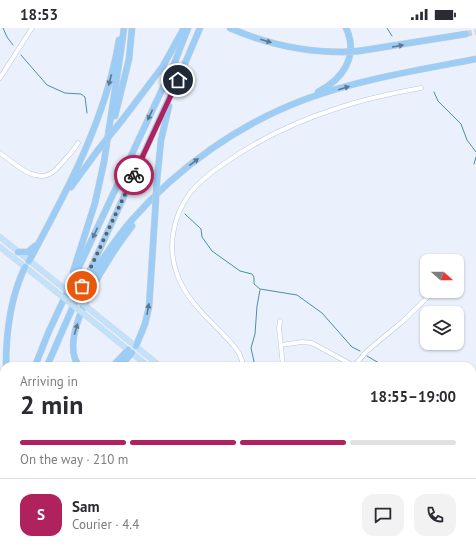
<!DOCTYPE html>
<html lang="en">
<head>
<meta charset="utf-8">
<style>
	:root { --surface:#fff; --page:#f2f2f3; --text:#2b2b33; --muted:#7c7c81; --line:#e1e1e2; --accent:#af225d }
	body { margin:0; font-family:"PT Sans",sans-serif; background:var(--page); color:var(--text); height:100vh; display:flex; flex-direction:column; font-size:15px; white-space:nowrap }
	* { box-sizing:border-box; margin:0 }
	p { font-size:13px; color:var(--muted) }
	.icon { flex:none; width:22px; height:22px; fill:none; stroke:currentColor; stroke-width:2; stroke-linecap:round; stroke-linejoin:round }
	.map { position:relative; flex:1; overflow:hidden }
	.side { position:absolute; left:0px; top:334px; width:476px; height:196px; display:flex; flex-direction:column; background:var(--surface); border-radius:12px 12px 0 0; box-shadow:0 1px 3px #0004 }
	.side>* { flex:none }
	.needle { width:26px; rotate:111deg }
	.fabs { position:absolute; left:420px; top:226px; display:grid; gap:8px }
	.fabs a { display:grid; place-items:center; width:44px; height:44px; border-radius:8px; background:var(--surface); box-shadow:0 1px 3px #0004; font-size:20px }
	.pin { position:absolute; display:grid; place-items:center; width:34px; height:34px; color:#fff; margin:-17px; border:2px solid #fff; border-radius:50%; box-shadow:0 1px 4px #0007 }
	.courier { position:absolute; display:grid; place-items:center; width:40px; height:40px; margin:-20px; border:3px solid #af225d; border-radius:50%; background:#fff; color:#222; box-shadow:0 1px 5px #0007 }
	.overview em { font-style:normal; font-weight:700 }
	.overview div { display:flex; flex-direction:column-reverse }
	.overview { display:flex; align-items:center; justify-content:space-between; height:68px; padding:0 20px }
	h1 { font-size:26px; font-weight:700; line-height:30px }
	.bar { display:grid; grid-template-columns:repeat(4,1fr); gap:6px 4px; align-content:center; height:48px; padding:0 20px }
	.bar i { height:5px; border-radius:3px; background:var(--line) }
	.bar .on { background:var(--accent) }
	.bar p { grid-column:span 4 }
	.line { display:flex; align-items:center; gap:10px; padding:0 20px; border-top:1px solid var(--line) }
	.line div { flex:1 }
	.round { display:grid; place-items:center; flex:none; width:42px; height:42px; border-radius:12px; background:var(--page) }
	.status { display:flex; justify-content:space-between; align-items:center; height:28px; padding:0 20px; background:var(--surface); direction:ltr }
	.status svg { height:11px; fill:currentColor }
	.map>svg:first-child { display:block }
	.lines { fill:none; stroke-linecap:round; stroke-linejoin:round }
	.stream { stroke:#498faa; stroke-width:1 }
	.highway-tunnel { stroke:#cacfda; stroke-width:6; stroke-dasharray:6 3; stroke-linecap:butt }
	.minor-casing { stroke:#b7c5e1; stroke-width:5 }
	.major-casing { stroke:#cfcfd1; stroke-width:6 }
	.highway-casing { stroke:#cfcfd1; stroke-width:7 }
	.minor { stroke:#fff; stroke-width:4 }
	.major { stroke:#c4e1fa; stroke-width:5.5 }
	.highway { stroke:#9ccdf6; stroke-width:6 }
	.major-bridge-casing { stroke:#cfcfd1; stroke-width:6; stroke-linecap:butt }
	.highway-bridge-casing { stroke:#cfcfd1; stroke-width:7; stroke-linecap:butt }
	.major-bridge { stroke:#c4e1fa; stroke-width:5.5 }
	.highway-bridge { stroke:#9ccdf6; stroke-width:6 }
	.oneway { fill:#5c7893 }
	.done { stroke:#5b5f6a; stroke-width:4; stroke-dasharray:0 7.2 }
	.route { stroke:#af225d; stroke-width:5 }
</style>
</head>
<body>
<div class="status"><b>18:53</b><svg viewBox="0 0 49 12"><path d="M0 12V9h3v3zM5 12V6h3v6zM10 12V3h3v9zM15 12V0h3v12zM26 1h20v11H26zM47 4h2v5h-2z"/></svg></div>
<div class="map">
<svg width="476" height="530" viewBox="0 0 476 530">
	<rect width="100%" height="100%" fill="#ebf1fc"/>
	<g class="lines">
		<path class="stream" d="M 3,0 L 7,9 L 13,17
			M 387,0 L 392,8
			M 21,27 L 47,57 L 65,65 L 81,66 L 85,69 L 87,85
			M 434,64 L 438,73 L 461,96 L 467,112 L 476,124
			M 474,136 L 476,129
			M 185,186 L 201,201 L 202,209 L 212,223 L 240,243 L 252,246 L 254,249 L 254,256 L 260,261 L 297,267 L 322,285 L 352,319 L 360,323
			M 367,328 L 384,338
			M 255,338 L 251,320 L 255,306 L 257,278 L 260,262"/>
		<path class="highway-tunnel" d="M 466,6 L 476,4"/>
		<defs>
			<path id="minor" d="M 0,50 L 32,0
				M 0,125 C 14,135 36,157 53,144 C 57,141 59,138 62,135 C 68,128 74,122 78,115
				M 280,293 L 279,300 L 283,338
				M 281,317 L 302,314 L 312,315 L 354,338
				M 244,338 L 239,325 L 233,317 C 213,294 187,275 177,246 C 167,219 173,188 190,165 C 199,154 210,145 222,137 C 257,112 297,93 338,80 C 365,71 393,65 421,60
				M 354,338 L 367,323 L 402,294 L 434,263
				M 472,516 L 476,505
				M 274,530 L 276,526
				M 434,530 L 435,526"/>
			<path id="major" d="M 0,209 L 66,262
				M 0,219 L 54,262
				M 93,284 L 160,338
				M 90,291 L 148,338
				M 472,522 L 476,523
				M 458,526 L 476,529"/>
			<path id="highway" d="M 230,0 C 266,16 304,24 343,24
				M 359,23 L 466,6
				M 318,64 C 343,51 359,28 346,0
				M 115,88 L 129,31 L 132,0
				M 123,91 L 163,38 L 184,0
				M 157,152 L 161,112 L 169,78
				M 71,159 L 98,122
				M 18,224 L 28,224 L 35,218
				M 29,233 C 67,163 106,91 119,12
				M 73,244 L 95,175 L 104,134 L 121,22 L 124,0
				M 86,251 L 183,40 L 200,0
				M 76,272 C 94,245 110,217 131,193 C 178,139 239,96 306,71 C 361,51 419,42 476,31
				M 136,318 L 145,296 L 149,279 L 155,186
				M 6,338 C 6,304 10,270 25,239
				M 35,338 L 49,303 L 174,36 L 188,0
				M 47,338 L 75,274
				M 79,338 C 55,308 112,224 132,198
				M 113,338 L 128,322
				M 120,338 L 132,325
				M 1,530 L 4,500
				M 12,530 L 12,526"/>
		</defs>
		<use href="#minor" class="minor-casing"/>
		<use href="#major" class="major-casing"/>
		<use href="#highway" class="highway-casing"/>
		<use href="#minor" class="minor"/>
		<use href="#major" class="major"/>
		<use href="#highway" class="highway"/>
		<defs>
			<path id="major-bridge" d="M 54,262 L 90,291
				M 66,262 L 93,284"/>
			<path id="highway-bridge" d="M 343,24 L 359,23
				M 98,122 L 123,91
				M 155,186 L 157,152"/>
		</defs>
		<use href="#major-bridge" class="major-bridge-casing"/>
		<use href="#highway-bridge" class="highway-bridge-casing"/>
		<use href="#major-bridge" class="major-bridge"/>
		<use href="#highway-bridge" class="highway-bridge"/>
	</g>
	<defs><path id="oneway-solid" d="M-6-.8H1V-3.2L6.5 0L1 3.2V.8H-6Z"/></defs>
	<g class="oneway">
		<use href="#oneway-solid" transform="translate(266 13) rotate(16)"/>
		<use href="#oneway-solid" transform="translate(398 18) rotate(-10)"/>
		<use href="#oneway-solid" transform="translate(110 52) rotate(105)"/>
		<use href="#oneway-solid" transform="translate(344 60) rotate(-17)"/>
		<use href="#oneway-solid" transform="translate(150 87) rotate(115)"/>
		<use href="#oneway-solid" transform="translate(194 134) rotate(-38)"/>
		<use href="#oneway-solid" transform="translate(95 205) rotate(115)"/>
		<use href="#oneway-solid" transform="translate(148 281) rotate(-80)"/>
		<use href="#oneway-solid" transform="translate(76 301) rotate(-74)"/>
	</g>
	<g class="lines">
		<path class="done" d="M 82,258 L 134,147"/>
		<path class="route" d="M 134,147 L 178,52"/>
	</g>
</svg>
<div class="fabs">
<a><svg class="needle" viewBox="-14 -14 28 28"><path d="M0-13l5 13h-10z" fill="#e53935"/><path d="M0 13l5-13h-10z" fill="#7c7c81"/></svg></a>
<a><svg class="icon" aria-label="layers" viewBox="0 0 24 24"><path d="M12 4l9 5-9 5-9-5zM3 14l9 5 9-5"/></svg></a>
</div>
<div class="pin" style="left:82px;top:258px;background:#ea580c"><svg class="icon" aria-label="bag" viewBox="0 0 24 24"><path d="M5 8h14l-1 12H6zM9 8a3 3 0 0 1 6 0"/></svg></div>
<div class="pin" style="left:178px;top:52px;background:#1f2937"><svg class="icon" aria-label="home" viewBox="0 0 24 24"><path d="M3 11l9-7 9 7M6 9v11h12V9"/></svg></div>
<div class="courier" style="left:134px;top:147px"><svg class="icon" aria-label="bike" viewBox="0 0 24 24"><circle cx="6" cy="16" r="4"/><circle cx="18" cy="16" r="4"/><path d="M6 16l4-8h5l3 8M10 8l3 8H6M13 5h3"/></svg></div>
<section class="side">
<div class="overview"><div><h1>2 min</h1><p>Arriving in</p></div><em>18:55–19:00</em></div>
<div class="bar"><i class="on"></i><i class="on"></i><i class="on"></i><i></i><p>On the way · 210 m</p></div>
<div class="line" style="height:72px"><b class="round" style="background:var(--accent);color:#fff">S</b><div><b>Sam</b><p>Courier · 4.4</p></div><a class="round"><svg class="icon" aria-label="chat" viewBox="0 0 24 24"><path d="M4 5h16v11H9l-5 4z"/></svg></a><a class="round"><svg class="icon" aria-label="phone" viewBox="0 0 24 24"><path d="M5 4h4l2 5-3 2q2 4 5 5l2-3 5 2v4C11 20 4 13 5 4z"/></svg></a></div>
</section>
</div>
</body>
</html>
